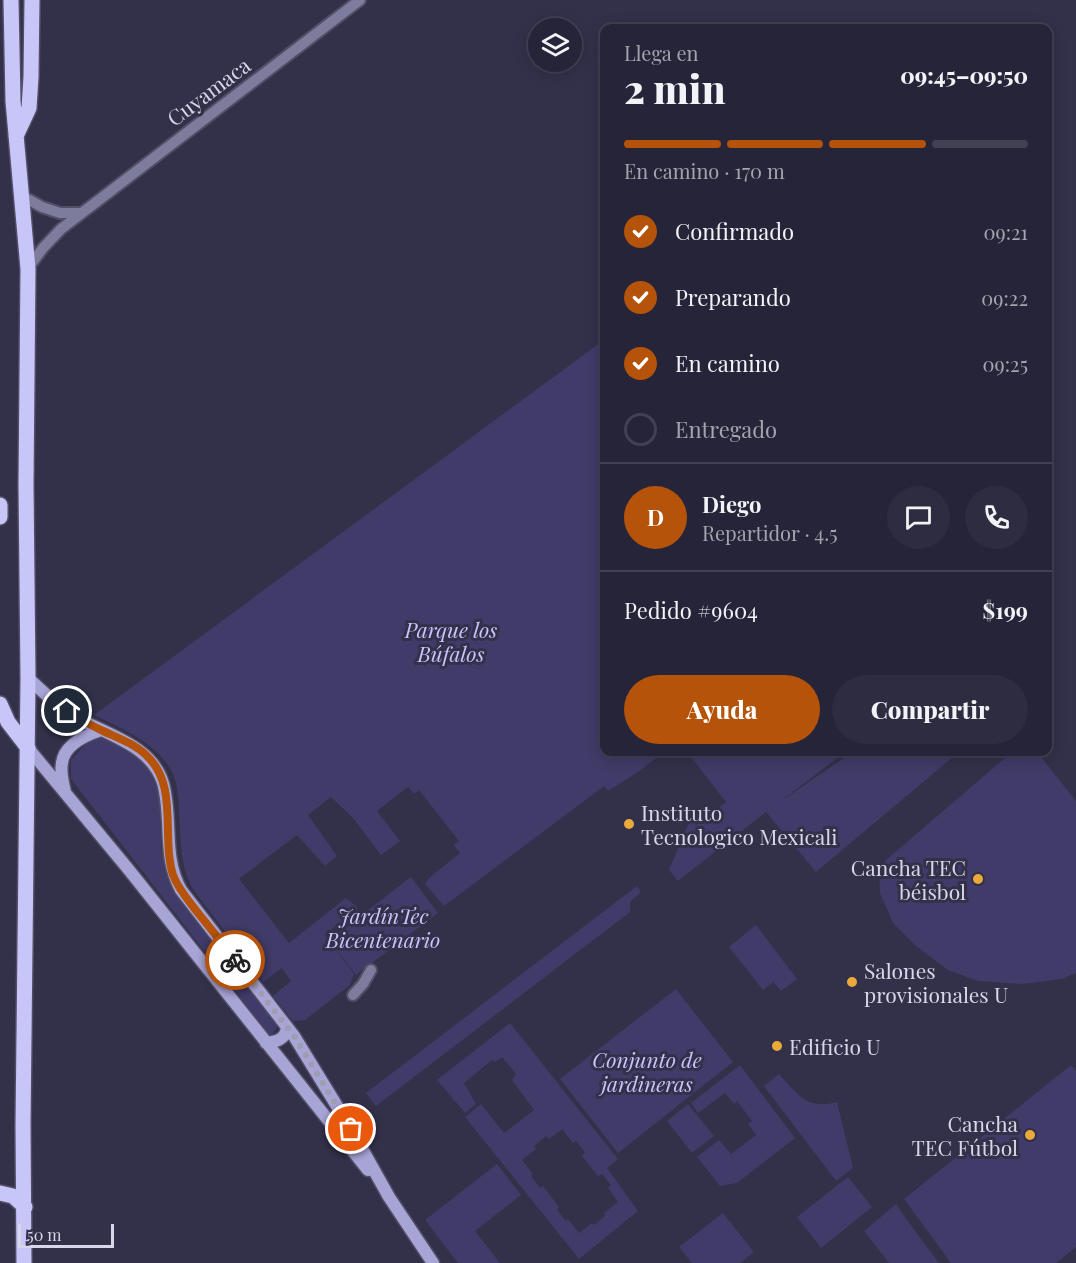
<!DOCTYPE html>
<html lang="es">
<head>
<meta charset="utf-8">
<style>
	:root { --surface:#262438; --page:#2e2c40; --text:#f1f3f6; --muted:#a4a4ae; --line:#424153; --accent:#b45309 }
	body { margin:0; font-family:"Playfair Display",serif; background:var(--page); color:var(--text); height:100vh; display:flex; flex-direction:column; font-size:22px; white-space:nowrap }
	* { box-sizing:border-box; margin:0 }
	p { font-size:20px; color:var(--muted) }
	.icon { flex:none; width:33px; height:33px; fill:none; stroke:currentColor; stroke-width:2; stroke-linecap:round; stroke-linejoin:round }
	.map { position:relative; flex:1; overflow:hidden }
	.side { position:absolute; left:600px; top:24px; width:452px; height:732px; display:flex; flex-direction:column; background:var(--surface); border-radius:12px; box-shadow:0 3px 15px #0003,0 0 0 2px var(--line) }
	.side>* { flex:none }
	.tools { position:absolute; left:528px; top:18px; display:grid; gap:12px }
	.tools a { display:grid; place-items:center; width:54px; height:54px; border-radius:50%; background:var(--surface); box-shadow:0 3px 15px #0003,0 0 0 2px var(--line); font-size:30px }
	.scale { position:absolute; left:18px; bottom:15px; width:96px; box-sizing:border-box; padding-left:6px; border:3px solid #d7d7e7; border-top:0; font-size:16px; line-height:21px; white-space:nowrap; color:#d7d7e7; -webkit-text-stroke:4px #33304a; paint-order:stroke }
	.pin { position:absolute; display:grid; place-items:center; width:51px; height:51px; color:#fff; margin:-26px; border:3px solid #fff; border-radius:50%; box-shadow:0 2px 6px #0007 }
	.courier { position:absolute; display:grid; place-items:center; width:60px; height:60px; margin:-30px; border:4px solid #b45309; border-radius:50%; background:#fff; color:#222; box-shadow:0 2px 8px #0007 }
	.headline em { font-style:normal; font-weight:800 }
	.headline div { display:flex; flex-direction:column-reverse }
	.headline { display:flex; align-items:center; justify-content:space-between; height:102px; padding:0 24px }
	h1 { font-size:39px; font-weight:800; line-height:45px }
	.bar { display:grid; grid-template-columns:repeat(4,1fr); gap:9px 6px; align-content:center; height:72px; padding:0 24px }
	.bar i { height:8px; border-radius:4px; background:var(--line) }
	.bar .selected { background:var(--accent) }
	.bar p { grid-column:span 4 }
	.line { display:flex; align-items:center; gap:15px; padding:0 24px; border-top:2px solid var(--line) }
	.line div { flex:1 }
	.round { display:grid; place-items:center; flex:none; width:63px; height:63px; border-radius:32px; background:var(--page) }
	ol { padding:0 24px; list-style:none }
	li { display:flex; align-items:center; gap:18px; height:66px }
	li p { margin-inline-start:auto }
	li .icon { padding:6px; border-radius:50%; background:var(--accent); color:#fff; stroke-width:4 }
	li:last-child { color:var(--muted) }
	li i { width:33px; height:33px; border:3px solid var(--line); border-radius:50% }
	.cta { display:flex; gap:12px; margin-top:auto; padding:12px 24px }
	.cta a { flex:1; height:69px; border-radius:36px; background:var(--accent); color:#fff; font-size:24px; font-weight:800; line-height:69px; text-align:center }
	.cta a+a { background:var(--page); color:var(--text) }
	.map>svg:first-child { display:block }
	.green { fill:#403b68; fill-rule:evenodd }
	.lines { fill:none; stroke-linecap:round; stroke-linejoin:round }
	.street-casing { stroke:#514e66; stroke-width:14 }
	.secondary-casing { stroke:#514e66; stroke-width:15 }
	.primary-casing { stroke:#514e66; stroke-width:18 }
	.street { stroke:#7e7c9c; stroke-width:10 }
	.secondary { stroke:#a7a4d6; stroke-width:12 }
	.primary { stroke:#c8c5f9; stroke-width:15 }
	.done { stroke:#9e9db0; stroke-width:6; stroke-dasharray:0 10.8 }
	.route { stroke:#b45309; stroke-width:8 }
	.poi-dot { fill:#eaaa39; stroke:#33304a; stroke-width:2 }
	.labels { text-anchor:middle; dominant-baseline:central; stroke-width:6; stroke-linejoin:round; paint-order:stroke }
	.street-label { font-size:21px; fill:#d7d7e7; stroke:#33304a }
	.park-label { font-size:21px; font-style:italic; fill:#c7c3fe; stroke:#33304a }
	.poi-label { font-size:21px; fill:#d7d7e7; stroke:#33304a; text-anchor:start }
</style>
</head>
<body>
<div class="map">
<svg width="1076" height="1263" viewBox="0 0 1076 1263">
	<rect width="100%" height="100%" fill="#33304a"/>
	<path class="green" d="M 604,340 L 604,752 L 664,752 L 638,772 L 608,791 L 604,786 L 444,906 L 425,884 L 429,878 L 460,853 L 454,845 L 459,841 L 419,790 L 414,794 L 408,787 L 377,811 L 400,841 L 381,855 L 354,819 L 331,797 L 308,815 L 337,856 L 325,866 L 297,835 L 239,879 L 289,943 L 346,898 L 358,908 L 325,935 L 354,974 L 350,985 L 305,1020 L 293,1021 L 273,996 L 291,981 L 282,968 L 263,982 L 192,888 C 182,867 181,852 180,830 C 179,816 179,802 177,788 C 170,748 126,731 94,715 Z
		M 106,733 L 131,750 L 148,766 L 160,795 L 161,849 L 175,892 L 274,1017 L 277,1027 L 271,1037 L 71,779 L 71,760 L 86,744 Z
		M 687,752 L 845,752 L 781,801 L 853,752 L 959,752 L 816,872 L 766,812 L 678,881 L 669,870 L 691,818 L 696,825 L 726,802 Z
		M 1012,752 L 1037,752 L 1076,801 L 1076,973 L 1062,979 L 1023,984 L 978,981 L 948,970 L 916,946 L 893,923 L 880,893 L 879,866 Z
		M 411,877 L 438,913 L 356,975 L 329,940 Z
		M 637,886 L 641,892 L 630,902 L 630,912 L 376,1106 L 366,1093 Z
		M 756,925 L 797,979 L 781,991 L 773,982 L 763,990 L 729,947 Z
		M 676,989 L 733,1062 L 618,1153 L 560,1079 Z
		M 510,1023 L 618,1159 L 607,1168 L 638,1211 L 579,1259 L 465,1117 L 481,1104 L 504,1133 L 534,1110 L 512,1080 L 516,1074 L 502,1057 L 495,1062 L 492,1060 L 464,1083 L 476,1104 L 465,1113 L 437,1080 ZM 562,1129 L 573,1143 L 576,1141 L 585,1152 L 582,1156 L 598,1176 L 602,1174 L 611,1185 L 608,1188 L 618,1202 L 604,1213 L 605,1216 L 594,1225 L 592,1223 L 579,1233 L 568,1219 L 566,1221 L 557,1210 L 559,1207 L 543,1186 L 540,1188 L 531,1176 L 533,1174 L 522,1160 L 536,1149 L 534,1146 L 546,1136 L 549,1139 Z
		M 740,1065 L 795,1138 L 737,1183 L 720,1186 L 697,1157 L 719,1140 L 731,1154 L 756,1135 L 748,1124 L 752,1121 L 737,1101 L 734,1104 L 725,1093 L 698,1113 L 691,1103 Z
		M 1071,1065 L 1076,1071 L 1076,1247 L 1056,1263 L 951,1263 L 904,1199 Z
		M 779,1074 C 798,1095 807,1110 837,1102 L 853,1168 L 836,1181 L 764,1086 Z
		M 688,1104 L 714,1136 L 692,1153 L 667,1121 Z
		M 497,1164 L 521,1195 L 475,1231 L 500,1263 L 458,1263 L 425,1220 Z
		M 848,1177 L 872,1207 L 821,1248 L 797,1217 Z
		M 896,1204 L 904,1216 L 939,1263 L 889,1263 L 864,1231 Z
		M 723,1213 L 754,1252 L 740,1263 L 692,1263 L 679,1247 Z"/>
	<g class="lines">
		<defs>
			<path id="street" d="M 22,196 L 42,207 L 60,213 L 80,213
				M 28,268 L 43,248 L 61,229 L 360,0
				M 353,995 L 363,984 L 371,970"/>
			<path id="secondary" d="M 28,678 C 44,693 60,708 78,718 C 109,736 151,745 163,783 C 173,819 162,856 181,890 L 294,1036 L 351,1129 L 389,1197 L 433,1263
				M 28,748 L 129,870 L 368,1170
				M 65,792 C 63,782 60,773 62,763 C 64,745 86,735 101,730
				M 266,1043 C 277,1042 286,1039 287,1027"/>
			<path id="primary" d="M 11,0 L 13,101 L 28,269 L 26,484 L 28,678 L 23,1125 L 24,1263
				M 16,136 L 29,108 L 31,77 L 32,0
				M 0,505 L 0,517
				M 0,704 L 8,722 L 28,748
				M 0,1193 L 13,1196 L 25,1207"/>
		</defs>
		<use href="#street" class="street-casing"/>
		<use href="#secondary" class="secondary-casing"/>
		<use href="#primary" class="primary-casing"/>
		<use href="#street" class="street"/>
		<use href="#secondary" class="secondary"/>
		<use href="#primary" class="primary"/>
	</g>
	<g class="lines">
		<path class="done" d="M 235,960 L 294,1036 L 351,1129"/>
		<path class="route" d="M 67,711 C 78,718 90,725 103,731 C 118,738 135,744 147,756 C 179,786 161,837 173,875 C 178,889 189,901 198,913 C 211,929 223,944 235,960"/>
	</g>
	<g class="poi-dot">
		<circle cx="629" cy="824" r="6"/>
		<circle cx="978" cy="879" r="6"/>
		<circle cx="852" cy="982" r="6"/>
		<circle cx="777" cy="1046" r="6"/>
		<circle cx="1030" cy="1135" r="6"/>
	</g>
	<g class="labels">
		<g class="street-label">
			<text transform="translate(208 91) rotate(-37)">Cuyamaca</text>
		</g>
		<g class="park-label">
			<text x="451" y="629">Parque los<tspan x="451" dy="24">Búfalos</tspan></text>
			<text x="383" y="915">JardínTec<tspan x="383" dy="24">Bicentenario</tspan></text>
			<text x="647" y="1059">Conjunto de<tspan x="647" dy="24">jardineras</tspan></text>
		</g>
		<g class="poi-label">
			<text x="641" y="812">Instituto<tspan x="641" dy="24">Tecnologico Mexicali</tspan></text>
			<text x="966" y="867" text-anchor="end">Cancha TEC<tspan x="966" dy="24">béisbol</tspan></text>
			<text x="864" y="970">Salones<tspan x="864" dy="24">provisionales U</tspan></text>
			<text x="789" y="1046">Edificio U</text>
			<text x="1018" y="1123" text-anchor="end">Cancha<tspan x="1018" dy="24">TEC Fútbol</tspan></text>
		</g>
	</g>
</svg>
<div class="tools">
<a><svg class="icon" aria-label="layers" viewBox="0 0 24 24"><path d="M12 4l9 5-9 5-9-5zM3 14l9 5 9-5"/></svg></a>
</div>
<div class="scale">50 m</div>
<div class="pin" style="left:351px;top:1129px;background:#ea580c"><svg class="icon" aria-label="bag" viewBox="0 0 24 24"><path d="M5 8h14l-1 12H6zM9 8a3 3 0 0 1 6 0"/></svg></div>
<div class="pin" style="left:67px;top:711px;background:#1f2937"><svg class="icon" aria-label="home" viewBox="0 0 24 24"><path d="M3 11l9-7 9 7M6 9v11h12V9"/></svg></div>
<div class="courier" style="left:235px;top:960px"><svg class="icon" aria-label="bike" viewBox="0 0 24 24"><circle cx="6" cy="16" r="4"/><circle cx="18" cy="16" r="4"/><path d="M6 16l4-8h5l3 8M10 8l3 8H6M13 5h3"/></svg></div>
<section class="side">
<div class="headline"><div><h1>2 min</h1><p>Llega en</p></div><em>09:45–09:50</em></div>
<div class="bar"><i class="selected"></i><i class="selected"></i><i class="selected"></i><i></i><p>En camino · 170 m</p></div>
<ol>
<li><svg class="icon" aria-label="check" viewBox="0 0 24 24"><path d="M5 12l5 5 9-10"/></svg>Confirmado<p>09:21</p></li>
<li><svg class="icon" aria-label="check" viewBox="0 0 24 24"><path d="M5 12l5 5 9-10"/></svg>Preparando<p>09:22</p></li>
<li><svg class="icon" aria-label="check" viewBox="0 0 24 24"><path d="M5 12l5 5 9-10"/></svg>En camino<p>09:25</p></li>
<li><i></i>Entregado</li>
</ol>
<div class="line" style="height:108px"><b class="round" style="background:var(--accent);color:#fff">D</b><div><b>Diego</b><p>Repartidor · 4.5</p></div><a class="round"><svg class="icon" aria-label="chat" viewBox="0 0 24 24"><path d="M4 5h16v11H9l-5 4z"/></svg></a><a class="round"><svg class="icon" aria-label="phone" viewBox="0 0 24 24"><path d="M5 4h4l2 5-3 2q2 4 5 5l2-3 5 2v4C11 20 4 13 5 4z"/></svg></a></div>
<div class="line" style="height:78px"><div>Pedido #9604</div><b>$199</b></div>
<div class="cta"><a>Ayuda</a><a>Compartir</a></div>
</section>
</div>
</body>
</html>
